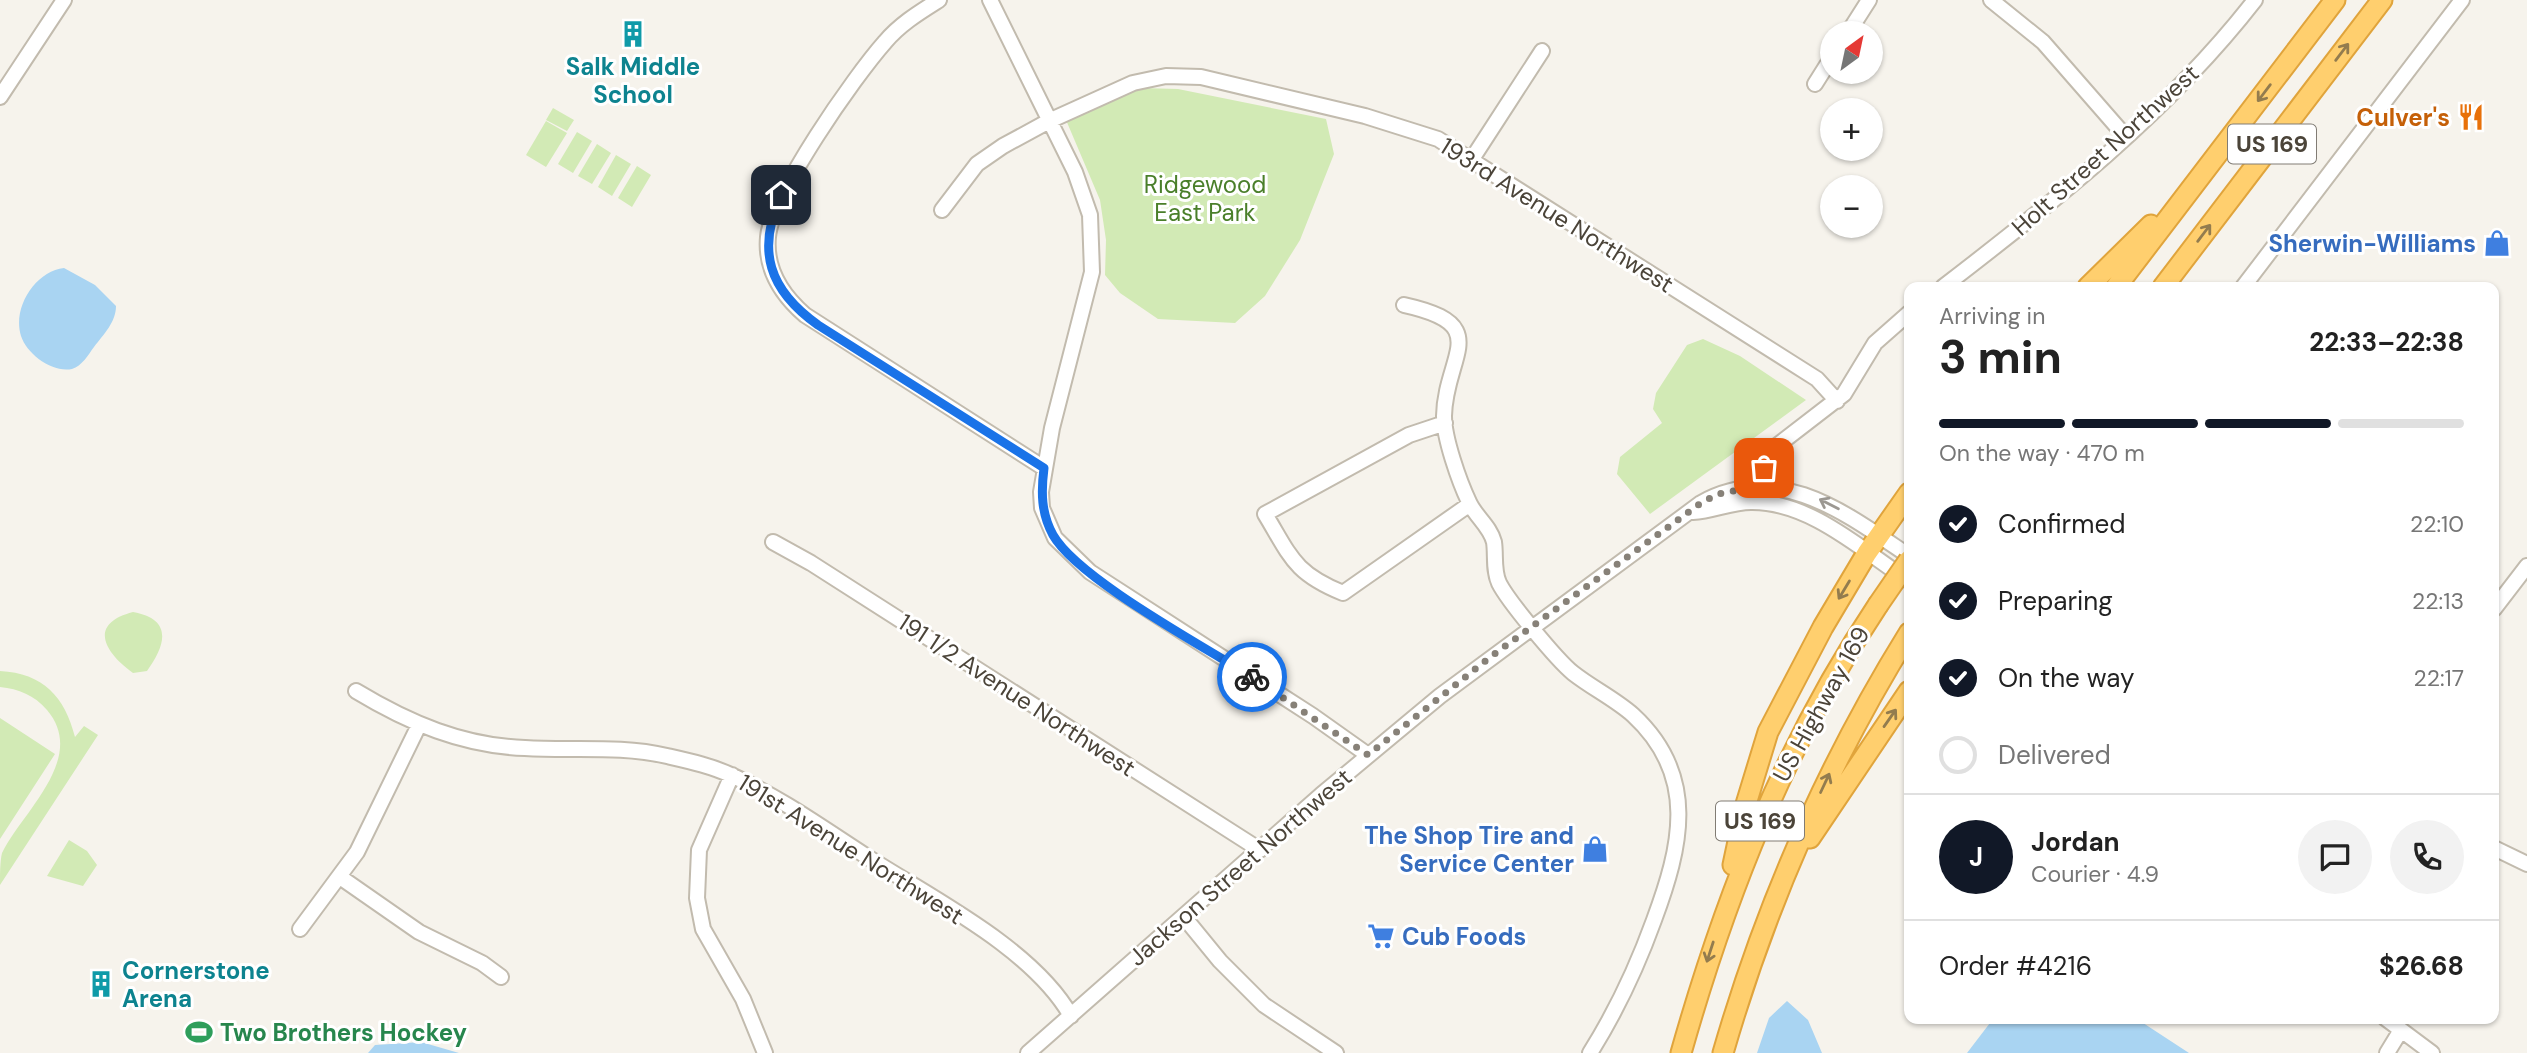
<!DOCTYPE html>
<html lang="en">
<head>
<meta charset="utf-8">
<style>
	:root { --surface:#fff; --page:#f2f2f2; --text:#222; --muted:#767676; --line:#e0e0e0; --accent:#111827 }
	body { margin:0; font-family:"DM Sans",sans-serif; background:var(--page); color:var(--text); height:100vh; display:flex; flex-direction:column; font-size:26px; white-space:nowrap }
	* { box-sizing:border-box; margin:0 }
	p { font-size:23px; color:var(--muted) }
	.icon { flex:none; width:38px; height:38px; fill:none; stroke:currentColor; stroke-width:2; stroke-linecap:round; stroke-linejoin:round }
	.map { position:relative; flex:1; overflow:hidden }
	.details { position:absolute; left:1904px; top:282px; width:595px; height:742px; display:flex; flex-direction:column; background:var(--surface); border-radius:14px; box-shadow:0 2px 5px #0004 }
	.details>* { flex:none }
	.needle { width:46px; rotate:33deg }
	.controls { position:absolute; left:1820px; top:21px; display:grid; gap:14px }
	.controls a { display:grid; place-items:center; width:63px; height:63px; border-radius:50%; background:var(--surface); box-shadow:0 2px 5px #0004; font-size:35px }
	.pin { position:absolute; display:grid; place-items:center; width:60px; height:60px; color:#fff; margin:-30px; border-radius:14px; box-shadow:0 4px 10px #0006 }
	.courier { position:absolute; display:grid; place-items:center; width:70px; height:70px; margin:-35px; border:5px solid #1a73e8; border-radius:50%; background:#fff; color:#222; box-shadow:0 2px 9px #0007 }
	.summary em { font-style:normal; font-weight:700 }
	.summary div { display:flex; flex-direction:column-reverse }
	.summary { display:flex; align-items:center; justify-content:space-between; height:119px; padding:0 35px }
	h1 { font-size:46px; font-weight:700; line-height:52px }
	.bar { display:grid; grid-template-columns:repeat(4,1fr); gap:10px 7px; align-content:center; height:84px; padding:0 35px }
	.bar i { height:9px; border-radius:5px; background:var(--line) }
	.bar .active { background:var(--accent) }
	.bar p { grid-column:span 4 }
	.line { display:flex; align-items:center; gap:18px; padding:0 35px; border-top:2px solid var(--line) }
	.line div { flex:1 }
	.round { display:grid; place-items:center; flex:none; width:74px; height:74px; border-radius:37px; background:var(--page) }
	ol { padding:0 35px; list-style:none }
	li { display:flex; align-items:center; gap:21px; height:77px }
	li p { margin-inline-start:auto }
	li .icon { padding:7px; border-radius:50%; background:var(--accent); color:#fff; stroke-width:4 }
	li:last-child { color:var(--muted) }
	li i { width:38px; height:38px; border:4px solid var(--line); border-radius:50% }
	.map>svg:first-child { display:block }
	.green { fill:#d2eab5 }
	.water { fill:#a9d4f2 }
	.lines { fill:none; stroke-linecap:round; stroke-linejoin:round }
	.minor-casing { stroke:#c2bbae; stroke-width:18 }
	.highway-casing { stroke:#e0a43c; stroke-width:23 }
	.minor { stroke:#fff; stroke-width:14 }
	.highway { stroke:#ffcf6e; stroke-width:19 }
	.highway-bridge-casing { stroke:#e0a43c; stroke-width:23; stroke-linecap:butt }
	.highway-bridge { stroke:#ffcf6e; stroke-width:19 }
	.oneway { stroke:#937c4e }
	.oneway2 { stroke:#9c9892 }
	.done { stroke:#878178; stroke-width:7; stroke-dasharray:0 12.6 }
	.route { stroke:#1a73e8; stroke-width:9 }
	.labels { text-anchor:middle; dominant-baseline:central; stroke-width:6; stroke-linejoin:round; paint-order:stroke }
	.shield { fill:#fff; stroke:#817c74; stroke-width:2 }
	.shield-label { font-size:23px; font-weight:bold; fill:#4b4439 }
	.culture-label { font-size:24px; font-weight:bold; fill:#0d838f; stroke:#fff }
	.food-label { font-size:24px; font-weight:bold; fill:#c56008; stroke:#fff; text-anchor:end }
	.street-label { font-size:24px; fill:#4b4439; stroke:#fff }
	.park-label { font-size:24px; fill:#4a7f2a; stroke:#fff }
	.shop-label { font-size:24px; font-weight:bold; fill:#366cbe; stroke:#fff; text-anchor:end }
	.leisure-label { font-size:24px; font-weight:bold; fill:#27864d; stroke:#fff; text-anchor:start }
</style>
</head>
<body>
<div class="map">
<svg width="2527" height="1053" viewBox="0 0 2527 1053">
	<rect width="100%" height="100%" fill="#f6f3ec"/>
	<path class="green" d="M 1141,88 L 1178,89 L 1326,119 L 1334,154 L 1300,240 L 1265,296 L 1235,323 L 1158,319 L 1120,293 L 1105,275 L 1106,240 L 1100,200 L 1066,120 L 1100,102 Z
		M 553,108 L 574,120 L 567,131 L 546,120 Z
		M 546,121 L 567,133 L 546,167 L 526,155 Z
		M 577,132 L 592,141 L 573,173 L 558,164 Z
		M 597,144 L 611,153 L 592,184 L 578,176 Z
		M 616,155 L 631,164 L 612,196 L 598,187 Z
		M 637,166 L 651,175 L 632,207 L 618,198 Z
		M 1703,339 L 1740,356 L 1806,400 L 1650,514 L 1617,474 L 1620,457 L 1662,423 L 1653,409 L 1656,393 L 1687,345 Z
		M 133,612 C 173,619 166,645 147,671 L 133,673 C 105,653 87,624 133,612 Z
		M 0,671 C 43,673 65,697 75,737 L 84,726 L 98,735 L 0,885 C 0,875 0,861 2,853 C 22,812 88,758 47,710 C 34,695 19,689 0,687 Z
		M 0,718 L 55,754 L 0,839 Z
		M 69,840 L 87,851 L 97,865 L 83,886 L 47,876 Z"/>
	<path class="water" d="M 64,268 L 95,285 L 116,306 C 116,322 104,334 94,347 C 88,355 82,366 72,369 C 52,373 27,354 21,336 C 12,307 36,271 64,268 Z
		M 1787,1001 L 1808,1020 L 1822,1053 L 1757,1053 L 1769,1018 Z
		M 1993,1019 L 2137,1019 L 2189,1053 L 1967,1053 Z
		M 421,1042 L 459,1053 L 368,1053 L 375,1045 Z"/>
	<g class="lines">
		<defs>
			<path id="minor" d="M 939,0 C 920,12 900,24 885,42 C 854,77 772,194 768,237 C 765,269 782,295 805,315 L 1044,468
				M 990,0 L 1075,172 L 1090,215 L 1092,272 L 1052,428 L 1041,492 L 1042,508 L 1055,538 L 1090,572 L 1313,716 L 1368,755
				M 1991,0 L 2043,42 L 2126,137
				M 1848,33 L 1869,0
				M 1815,84 L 1832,57
				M 0,97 L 64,0
				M 1472,159 L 1542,51
				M 942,210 L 977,164 L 1003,146 L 1049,121 L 1133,83 L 1166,76 L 1201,77 L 1365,116 L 1438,139 L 1817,379 L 1837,401
				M 1943,287 C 2055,201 2168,112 2255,0
				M 2243,287 L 2462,0
				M 1404,305 C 1495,325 1445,355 1444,416 C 1444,438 1459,481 1469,502 C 1475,516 1490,526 1494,542 C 1496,555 1493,570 1499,583 C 1508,601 1557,660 1573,673 C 1592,688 1615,699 1633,715 C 1699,776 1681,847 1654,920 C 1637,967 1617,1010 1590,1053
				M 1445,423 L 1409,435 L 1265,514 C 1291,557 1294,573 1343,593 L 1470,504
				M 1756,502 L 1767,459 L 1774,448 L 1844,394 L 1875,343 L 1909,313
				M 1693,512 C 1713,511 1731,502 1751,502 C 1810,501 1863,551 1909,581
				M 773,542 L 811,563 L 1260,850
				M 2494,609 L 2527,566
				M 356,691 C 409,723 463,746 525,748 C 572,751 620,745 667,756 C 689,761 712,766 733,776 C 781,798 824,829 869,858 C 933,899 1033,949 1071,1016
				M 732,775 L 699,850 L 697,898 L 703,929 L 743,999 L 765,1053
				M 2494,848 L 2527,864
				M 340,877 L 419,932 L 482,963 L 501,977
				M 1184,917 L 1220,961 L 1264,1005 L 1336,1053
				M 300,929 L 357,852 L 419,725
				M 2385,1018 L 2432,1053
				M 1028,1053 L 1321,795 L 1440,696 L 1701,503 C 1778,460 1847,514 1909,556
				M 2387,1053 L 2401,1030"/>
			<path id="highway" d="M 2088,287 L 2151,225
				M 2116,287 L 2335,0
				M 2163,287 L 2382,0
				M 1810,838 L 1909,691
				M 1733,865 L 1746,804 L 1768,732 L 1823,627 L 1867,553 L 1909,493
				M 1681,1053 C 1726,894 1785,744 1878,605
				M 1723,1053 C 1766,904 1827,765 1909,633"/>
		</defs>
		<use href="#minor" class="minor-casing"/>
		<use href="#highway" class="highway-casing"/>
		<use href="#minor" class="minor"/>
		<use href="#highway" class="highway"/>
		<defs>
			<path id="highway-bridge" d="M 1878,605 L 1909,560"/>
		</defs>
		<use href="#highway-bridge" class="highway-bridge-casing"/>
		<use href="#highway-bridge" class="highway-bridge"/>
	</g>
	<defs><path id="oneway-shaft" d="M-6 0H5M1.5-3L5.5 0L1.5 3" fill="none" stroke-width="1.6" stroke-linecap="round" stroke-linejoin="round" transform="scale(1.75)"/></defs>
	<g class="oneway">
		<use href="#oneway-shaft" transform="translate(2342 52) rotate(-53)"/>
		<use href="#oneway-shaft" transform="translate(2264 93) rotate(127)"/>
		<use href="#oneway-shaft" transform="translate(2204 233) rotate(-53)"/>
		<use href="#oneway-shaft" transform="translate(1844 590) rotate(121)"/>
		<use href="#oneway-shaft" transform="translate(1890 718) rotate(-55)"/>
		<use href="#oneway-shaft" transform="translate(1825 783) rotate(-65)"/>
		<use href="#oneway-shaft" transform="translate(1710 952) rotate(108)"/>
	</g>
	<use class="oneway2" href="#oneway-shaft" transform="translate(1829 504) rotate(-153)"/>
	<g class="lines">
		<path class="done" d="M 1252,677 L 1368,755 L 1489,658 L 1701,503 L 1718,494 L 1759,486 L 1764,468"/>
		<path class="route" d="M 781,195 C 756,251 769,290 818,325 L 1044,468 C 1041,492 1041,513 1053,535 C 1078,579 1205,647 1252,677"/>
	</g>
	<defs>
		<symbol id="building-bare" viewBox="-9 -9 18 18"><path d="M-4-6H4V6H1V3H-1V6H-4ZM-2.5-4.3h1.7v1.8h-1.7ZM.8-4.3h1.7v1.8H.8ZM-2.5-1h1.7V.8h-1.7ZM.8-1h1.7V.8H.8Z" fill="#0f9aa8" stroke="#fff" stroke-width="2.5" paint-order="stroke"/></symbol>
		<symbol id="restaurant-bare" viewBox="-9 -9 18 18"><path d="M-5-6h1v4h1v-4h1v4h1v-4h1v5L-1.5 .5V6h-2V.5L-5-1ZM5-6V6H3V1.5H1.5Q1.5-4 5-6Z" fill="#e8710a" stroke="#fff" stroke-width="2.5" paint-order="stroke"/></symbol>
		<symbol id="shop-bare" viewBox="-9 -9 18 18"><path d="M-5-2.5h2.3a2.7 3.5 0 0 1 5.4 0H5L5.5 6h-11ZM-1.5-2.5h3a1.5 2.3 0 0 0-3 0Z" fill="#3f7fe0" stroke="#fff" stroke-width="2.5" paint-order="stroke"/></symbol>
		<symbol id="supermarket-bare" viewBox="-9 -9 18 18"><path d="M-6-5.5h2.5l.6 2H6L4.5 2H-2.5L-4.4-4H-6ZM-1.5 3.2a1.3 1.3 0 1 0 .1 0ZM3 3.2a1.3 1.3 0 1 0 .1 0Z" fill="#3f7fe0" stroke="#fff" stroke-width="2.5" paint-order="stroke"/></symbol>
		<symbol id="stadium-bare" viewBox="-9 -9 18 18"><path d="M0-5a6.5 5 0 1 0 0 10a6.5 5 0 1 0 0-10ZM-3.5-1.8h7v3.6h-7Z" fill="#2e9e5b" stroke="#fff" stroke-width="2.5" paint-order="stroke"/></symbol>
	</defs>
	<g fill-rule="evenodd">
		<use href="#building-bare" x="614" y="15" width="38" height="38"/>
		<use href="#restaurant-bare" x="2452" y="98" width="38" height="38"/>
		<use href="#shop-bare" x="2478" y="224" width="38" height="38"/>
		<use href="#shop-bare" x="1576" y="830" width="38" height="38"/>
		<use href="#supermarket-bare" x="1362" y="917" width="38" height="38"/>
		<use href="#building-bare" x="82" y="965" width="38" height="38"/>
		<use href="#stadium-bare" x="180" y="1013" width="38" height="38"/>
	</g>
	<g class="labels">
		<g class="shield">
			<rect x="2228" y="124.5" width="88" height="39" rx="5"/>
			<rect x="1716" y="801.5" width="88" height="39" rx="5"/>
		</g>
		<g class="shield-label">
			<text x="2272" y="144">US 169</text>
			<text x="1760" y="821">US 169</text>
		</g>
		<g class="culture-label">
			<text x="633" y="66">Salk Middle<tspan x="633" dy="28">School</tspan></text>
			<text x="122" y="970" text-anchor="start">Cornerstone<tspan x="122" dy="28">Arena</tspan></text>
		</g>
		<g class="food-label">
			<text x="2450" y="117">Culver's</text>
		</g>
		<g class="street-label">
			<text transform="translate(2105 150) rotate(-42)">Holt Street Northwest</text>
			<text transform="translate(1557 215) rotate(32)">193rd Avenue Northwest</text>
			<text transform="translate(1017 695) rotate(33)">191 1/2 Avenue Northwest</text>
			<text transform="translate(1821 704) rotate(-61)">US Highway 169</text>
			<text transform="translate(851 849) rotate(32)">191st Avenue Northwest</text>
			<text transform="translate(1240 867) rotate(-41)">Jackson Street Northwest</text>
		</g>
		<g class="park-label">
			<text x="1205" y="184">Ridgewood<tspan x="1205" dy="28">East Park</tspan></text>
		</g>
		<g class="shop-label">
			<text x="2476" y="243">Sherwin-Williams</text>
			<text x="1574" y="835">The Shop Tire and<tspan x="1574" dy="28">Service Center</tspan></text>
			<text x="1402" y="936" text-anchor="start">Cub Foods</text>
		</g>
		<g class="leisure-label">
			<text x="220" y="1032">Two Brothers Hockey</text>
		</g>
	</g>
</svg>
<div class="controls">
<a><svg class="needle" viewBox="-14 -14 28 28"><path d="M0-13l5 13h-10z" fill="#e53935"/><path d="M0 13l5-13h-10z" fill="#767676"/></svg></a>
<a>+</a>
<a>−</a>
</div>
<div class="pin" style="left:1764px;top:468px;background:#ea580c"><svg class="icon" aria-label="bag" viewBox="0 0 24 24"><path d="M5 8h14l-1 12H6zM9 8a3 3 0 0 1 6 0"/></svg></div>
<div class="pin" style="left:781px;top:195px;background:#1f2937"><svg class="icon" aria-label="home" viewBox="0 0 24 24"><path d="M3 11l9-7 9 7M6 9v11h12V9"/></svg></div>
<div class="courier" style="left:1252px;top:677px"><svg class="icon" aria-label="bike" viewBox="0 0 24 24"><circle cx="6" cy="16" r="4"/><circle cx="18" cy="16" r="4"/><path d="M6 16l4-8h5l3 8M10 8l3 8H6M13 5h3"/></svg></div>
<section class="details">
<div class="summary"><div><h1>3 min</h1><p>Arriving in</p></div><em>22:33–22:38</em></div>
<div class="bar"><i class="active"></i><i class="active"></i><i class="active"></i><i></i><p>On the way · 470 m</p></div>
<ol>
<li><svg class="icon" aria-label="check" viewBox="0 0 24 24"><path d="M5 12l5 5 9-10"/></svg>Confirmed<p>22:10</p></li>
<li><svg class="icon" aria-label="check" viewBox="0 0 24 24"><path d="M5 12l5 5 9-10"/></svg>Preparing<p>22:13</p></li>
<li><svg class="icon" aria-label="check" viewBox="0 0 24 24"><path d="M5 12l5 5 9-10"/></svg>On the way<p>22:17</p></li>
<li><i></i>Delivered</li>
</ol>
<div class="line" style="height:126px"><b class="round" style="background:var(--accent);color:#fff">J</b><div><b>Jordan</b><p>Courier · 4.9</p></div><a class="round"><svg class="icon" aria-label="chat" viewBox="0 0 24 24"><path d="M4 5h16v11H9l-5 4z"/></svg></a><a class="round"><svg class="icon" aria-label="phone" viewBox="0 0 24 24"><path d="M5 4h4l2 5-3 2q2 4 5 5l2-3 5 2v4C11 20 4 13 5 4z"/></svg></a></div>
<div class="line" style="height:91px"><div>Order #4216</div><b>$26.68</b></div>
</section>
</div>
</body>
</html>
